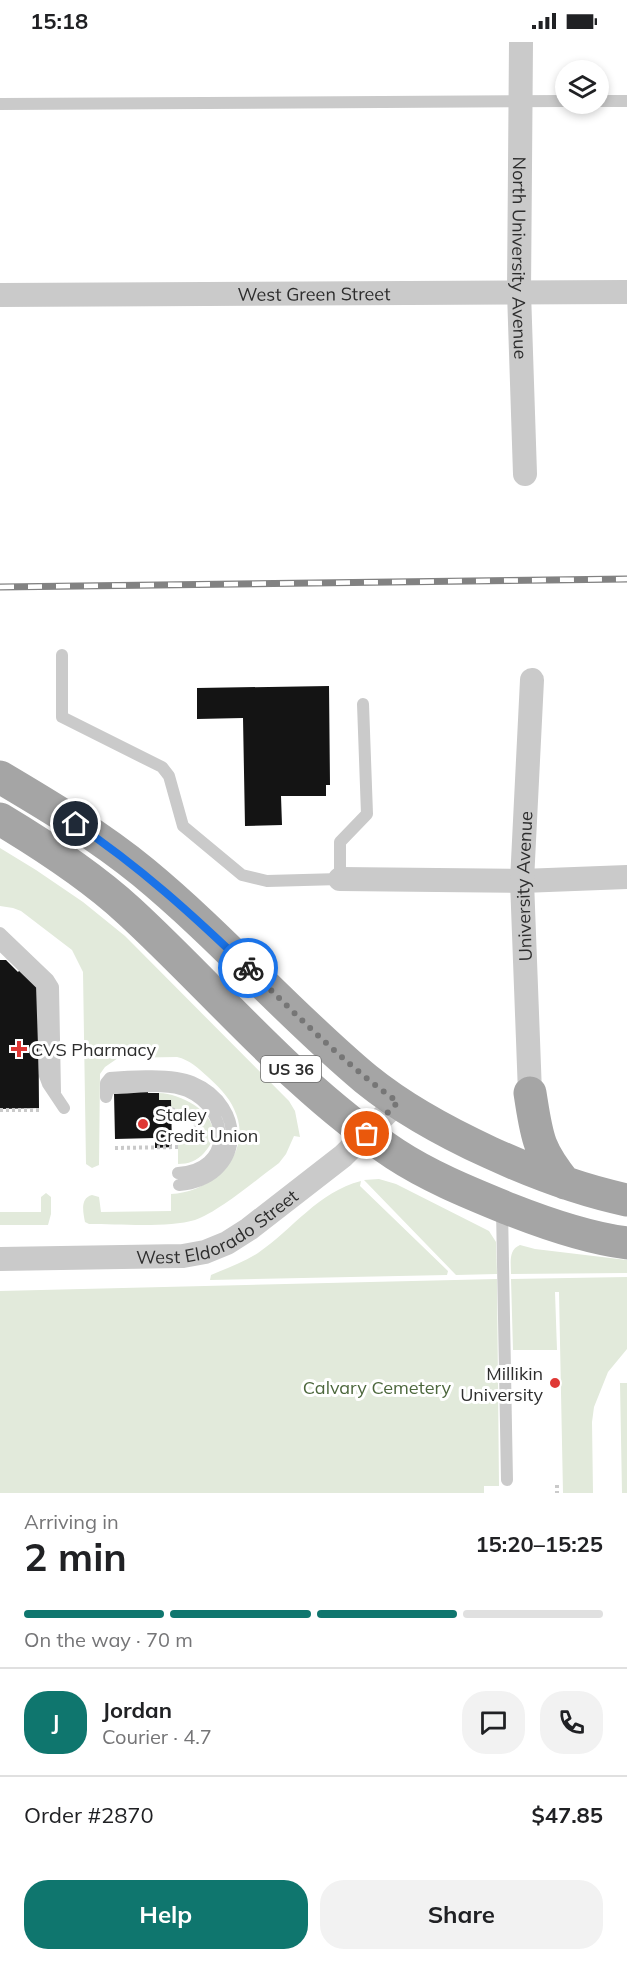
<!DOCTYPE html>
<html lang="en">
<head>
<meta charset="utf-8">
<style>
	:root { --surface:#fff; --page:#f2f2f2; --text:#202124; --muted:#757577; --line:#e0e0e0; --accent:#0f766e }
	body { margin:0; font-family:Mulish,sans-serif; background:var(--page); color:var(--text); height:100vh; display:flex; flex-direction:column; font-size:22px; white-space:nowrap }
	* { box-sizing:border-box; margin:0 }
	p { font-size:20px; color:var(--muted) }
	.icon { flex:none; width:33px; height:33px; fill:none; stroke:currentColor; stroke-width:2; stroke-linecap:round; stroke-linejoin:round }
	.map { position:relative; height:1451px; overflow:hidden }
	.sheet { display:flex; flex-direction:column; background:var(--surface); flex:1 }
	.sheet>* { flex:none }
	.tools { position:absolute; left:555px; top:18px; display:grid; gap:12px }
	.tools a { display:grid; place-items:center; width:54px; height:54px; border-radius:50%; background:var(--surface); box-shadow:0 3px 9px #0003; font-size:30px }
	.pin { position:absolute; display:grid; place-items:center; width:51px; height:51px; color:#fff; margin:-26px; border:3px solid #fff; border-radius:50%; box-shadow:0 2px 6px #0007 }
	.courier { position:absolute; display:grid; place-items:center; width:60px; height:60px; margin:-30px; border:4px solid #1a73e8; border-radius:50%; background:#fff; color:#222; box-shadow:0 2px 8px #0007 }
	.overview em { font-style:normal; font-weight:700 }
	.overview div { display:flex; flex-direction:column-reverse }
	.overview { display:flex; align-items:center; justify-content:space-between; height:102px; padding:0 24px }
	h1 { font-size:39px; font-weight:700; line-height:45px }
	.bar { display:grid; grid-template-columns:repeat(4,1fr); gap:9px 6px; align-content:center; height:72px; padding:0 24px }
	.bar i { height:8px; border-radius:4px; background:var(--line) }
	.bar .active { background:var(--accent) }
	.bar p { grid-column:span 4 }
	.line { display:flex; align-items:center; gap:15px; padding:0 24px; border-top:2px solid var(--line) }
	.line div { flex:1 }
	.round { display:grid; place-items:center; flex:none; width:63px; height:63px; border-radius:24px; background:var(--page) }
	.cta { display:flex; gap:12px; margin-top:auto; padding:12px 24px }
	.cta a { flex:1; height:69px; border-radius:24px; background:var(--accent); color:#fff; font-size:24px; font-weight:700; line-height:69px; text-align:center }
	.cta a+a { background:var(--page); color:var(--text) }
	.status { display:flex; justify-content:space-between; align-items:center; height:42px; padding:0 30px; background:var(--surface); direction:ltr }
	.status svg { height:16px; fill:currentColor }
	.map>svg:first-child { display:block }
	.green { fill:#e2eadb }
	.building { fill:#141414 }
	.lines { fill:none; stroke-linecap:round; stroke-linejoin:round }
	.path { stroke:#cacaca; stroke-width:4; stroke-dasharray:3 3; stroke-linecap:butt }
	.service { stroke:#cacaca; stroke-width:12 }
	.minor { stroke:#cacaca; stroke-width:24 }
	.primary { stroke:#a5a5a5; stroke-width:33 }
	.rail-casing { stroke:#828282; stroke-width:7 }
	.rail { stroke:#fff; stroke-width:4.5; stroke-dasharray:14; stroke-linecap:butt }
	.done { stroke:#767676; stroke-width:6; stroke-dasharray:0 10.8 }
	.route { stroke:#1a73e8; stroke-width:8 }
	.poi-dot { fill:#df3835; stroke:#fff; stroke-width:2 }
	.labels { text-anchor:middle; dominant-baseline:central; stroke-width:6; stroke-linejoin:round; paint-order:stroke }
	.shield { fill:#fff; stroke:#6c6c6c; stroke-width:1.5 }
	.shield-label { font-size:16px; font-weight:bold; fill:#2d2d2d }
	.street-label { font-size:18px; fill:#2d2d2d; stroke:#fff }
	.poi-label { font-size:18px; fill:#2d2d2d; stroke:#fff; text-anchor:start }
	.park-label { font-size:18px; fill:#4c673c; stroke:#fff }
</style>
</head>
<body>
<div class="status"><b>15:18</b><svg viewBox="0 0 49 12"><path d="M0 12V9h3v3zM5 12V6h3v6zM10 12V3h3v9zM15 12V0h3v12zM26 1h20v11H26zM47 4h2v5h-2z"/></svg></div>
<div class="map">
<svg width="627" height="1451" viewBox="0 0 627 1451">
	<rect width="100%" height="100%" fill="#fff"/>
	<path class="green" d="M 0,806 L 36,828 L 83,860 L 125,894 L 289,1059 L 295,1069 L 300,1095 L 294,1094 L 286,1112 L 279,1121 C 257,1137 219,1170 195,1178 C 169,1186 118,1182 89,1182 L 85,1180 C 83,1170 80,1156 92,1153 L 99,1155 L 101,1170 L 171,1169 L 171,1152 C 213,1150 255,1110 234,1067 C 229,1055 217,1043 208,1035 C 198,1026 190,1018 177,1015 L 118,1016 L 105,1025 L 100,1032 L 99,1123 L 92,1126 L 86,1122 L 83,930 L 72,908 L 21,869 L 13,866 L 0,864 Z
		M 159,1051 C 187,1052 233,1080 204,1111 C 197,1119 188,1122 178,1122 L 178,1100 L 185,1100 L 197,1094 C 198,1078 185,1071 171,1067 L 171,1058 L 159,1058 Z
		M 379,1137 L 396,1142 L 489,1189 L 496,1200 L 497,1232 L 456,1233 L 364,1138 Z
		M 361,1139 L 360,1144 L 448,1229 L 447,1233 L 210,1238 L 211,1233 C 227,1226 244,1220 258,1211 C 293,1187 318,1150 361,1139 Z
		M 46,1151 L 51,1155 L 51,1172 L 48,1183 L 0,1183 L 0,1170 L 41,1170 L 41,1155 Z
		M 520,1203 L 535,1207 L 627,1218 L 627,1231 L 511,1232 C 511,1221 508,1208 520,1203 Z
		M 627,1235 L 627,1307 L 608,1330 L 594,1365 L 592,1380 L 593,1451 L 563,1451 L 559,1250 L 555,1250 L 557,1308 L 513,1308 L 511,1237 Z
		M 497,1237 L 499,1444 L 484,1444 L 484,1451 L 0,1451 L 0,1249 Z
		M 620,1341 L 627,1341 L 627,1451 L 622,1451 Z"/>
	<path class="building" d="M 329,644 L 330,743 L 326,743 L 326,754 L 281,754 L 282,783 L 245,784 L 243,676 L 197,677 L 197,646 Z
		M 31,916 L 38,948 L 39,1066 L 0,1067 L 0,918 L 6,918 L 18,930 Z
		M 148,1030 L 148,1051 L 159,1051 L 159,1058 L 171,1058 L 172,1105 L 155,1106 L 155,1096 L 115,1097 L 114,1051 Z"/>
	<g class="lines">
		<path class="path" d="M 0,1068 L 39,1068
			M 115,1106 L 178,1105 L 178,1100 L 185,1100 L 197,1094 L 195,1081 L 181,1070 L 171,1067
			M 557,1443 L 557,1451"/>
		<path class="service" d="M 598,59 L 627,59
			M 0,62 L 566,59
			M 62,613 L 62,675 L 162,725 L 169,734 L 183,784 L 242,833 L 267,839 L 340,837 L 340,800 L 367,772 L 363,662
			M 0,891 L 48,937 L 53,945 L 55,1050
			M 0,902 L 42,943 L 45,1034 L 48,1042 L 64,1066
			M 106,1055 L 106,1041 L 110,1036 C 130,1034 174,1032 192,1040 C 249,1064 245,1137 179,1143
			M 106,1055 L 108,1048 L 113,1046 C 136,1046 166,1040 187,1049 C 232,1069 232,1128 178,1131
			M 502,1168 L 507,1438"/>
		<g class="minor">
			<path id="s1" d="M 521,0 L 519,250 L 525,432"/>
			<path id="s2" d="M 0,253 L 627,250"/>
			<path d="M 340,837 L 522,839 L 627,835"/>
			<path id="s3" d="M 530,1051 L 522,839 L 532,638"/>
			<path id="s4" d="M 0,1217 L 183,1214 L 205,1210 L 227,1201 L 249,1187 L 343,1114 L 398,1060"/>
		</g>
		<path class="primary" d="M 0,735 C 49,764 99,794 143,830 C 222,895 288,972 366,1037 C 430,1089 546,1141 627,1158
			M 0,777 C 45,804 91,834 129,869 C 217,950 294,1045 395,1112 C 430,1135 470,1151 509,1167 C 547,1182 587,1196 627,1201
			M 530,1051 C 537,1095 537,1106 565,1141"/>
		<defs>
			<path id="rail" d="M 0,545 L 627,537"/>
		</defs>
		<use href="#rail" class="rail-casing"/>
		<use href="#rail" class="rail"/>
	</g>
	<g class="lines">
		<path class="done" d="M 248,926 C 297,973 343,1021 398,1060 L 367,1092"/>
		<path class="route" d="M 76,782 C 139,824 194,874 248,926"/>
	</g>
	<g class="poi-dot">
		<path d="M16 998h6v6h6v6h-6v6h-6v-6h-6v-6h6z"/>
		<circle cx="143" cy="1082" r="6"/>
		<circle cx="555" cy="1341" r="6"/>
	</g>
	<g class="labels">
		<rect class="shield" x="261" y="1014" width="60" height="26" rx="4.5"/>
		<g class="shield-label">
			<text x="291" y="1027">US 36</text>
		</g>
		<g class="street-label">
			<text stroke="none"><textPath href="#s1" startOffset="216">North University Avenue</textPath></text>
			<text stroke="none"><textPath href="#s2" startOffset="314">West Green Street</textPath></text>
			<text stroke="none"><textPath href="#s3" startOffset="207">University Avenue</textPath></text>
			<text stroke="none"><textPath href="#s4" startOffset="225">West Eldorado Street</textPath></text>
		</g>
		<g class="poi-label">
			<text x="31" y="1007">CVS Pharmacy</text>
			<text x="155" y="1072">Staley<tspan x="155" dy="21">Credit Union</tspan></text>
			<text x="543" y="1331" text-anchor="end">Millikin<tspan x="543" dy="21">University</tspan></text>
		</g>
		<g class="park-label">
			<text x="377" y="1345">Calvary Cemetery</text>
		</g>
	</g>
</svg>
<div class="tools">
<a><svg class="icon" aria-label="layers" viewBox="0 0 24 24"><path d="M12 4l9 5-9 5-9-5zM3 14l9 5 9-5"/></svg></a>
</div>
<div class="pin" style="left:367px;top:1092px;background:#ea580c"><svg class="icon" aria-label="bag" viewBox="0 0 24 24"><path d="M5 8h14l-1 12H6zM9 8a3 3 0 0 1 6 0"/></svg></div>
<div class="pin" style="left:76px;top:782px;background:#1f2937"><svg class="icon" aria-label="home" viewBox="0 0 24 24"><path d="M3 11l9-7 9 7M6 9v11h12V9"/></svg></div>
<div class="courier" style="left:248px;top:926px"><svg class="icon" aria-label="bike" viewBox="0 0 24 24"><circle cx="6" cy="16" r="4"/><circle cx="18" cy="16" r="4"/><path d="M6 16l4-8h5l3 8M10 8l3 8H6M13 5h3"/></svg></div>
</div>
<section class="sheet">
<div class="overview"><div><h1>2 min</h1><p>Arriving in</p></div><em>15:20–15:25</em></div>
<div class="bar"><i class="active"></i><i class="active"></i><i class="active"></i><i></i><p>On the way · 70 m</p></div>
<div class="line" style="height:108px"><b class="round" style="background:var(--accent);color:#fff">J</b><div><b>Jordan</b><p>Courier · 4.7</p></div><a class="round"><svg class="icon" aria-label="chat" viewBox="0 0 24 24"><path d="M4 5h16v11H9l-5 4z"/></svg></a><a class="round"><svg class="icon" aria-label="phone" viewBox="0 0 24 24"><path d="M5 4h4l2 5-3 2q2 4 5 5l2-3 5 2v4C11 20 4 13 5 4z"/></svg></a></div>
<div class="line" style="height:78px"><div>Order #2870</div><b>$47.85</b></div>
<div class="cta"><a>Help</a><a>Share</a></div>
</section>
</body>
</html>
